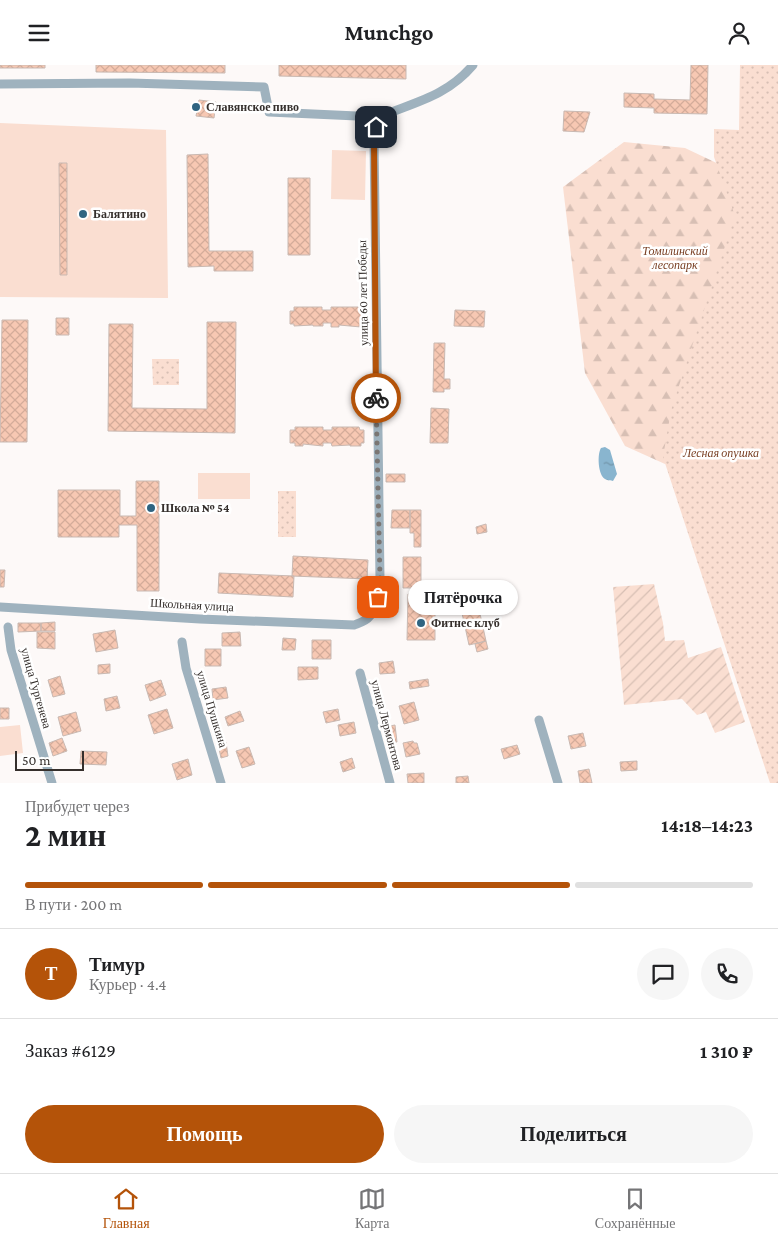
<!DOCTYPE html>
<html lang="ru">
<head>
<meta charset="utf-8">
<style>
	:root { --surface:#fff; --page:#f6f6f6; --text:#202124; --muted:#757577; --line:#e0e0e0; --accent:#b45309 }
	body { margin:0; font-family:"Crimson Pro",serif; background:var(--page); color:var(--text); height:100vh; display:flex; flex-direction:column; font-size:19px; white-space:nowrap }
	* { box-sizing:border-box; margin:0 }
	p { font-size:16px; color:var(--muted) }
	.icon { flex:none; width:28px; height:28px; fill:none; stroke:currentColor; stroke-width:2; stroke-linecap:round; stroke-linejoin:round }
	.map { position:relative; height:718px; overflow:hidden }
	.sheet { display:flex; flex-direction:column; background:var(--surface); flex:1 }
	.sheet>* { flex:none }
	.scale { position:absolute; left:15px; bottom:12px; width:69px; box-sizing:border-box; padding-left:5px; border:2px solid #352f2c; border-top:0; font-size:14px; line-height:18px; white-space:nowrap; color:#352f2c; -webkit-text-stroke:4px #fff; paint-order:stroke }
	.pin { position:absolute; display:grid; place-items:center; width:42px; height:42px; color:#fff; margin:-21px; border-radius:10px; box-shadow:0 2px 8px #0006 }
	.courier { position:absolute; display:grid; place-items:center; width:50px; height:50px; margin:-25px; border:4px solid #b45309; border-radius:50%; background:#fff; color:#222; box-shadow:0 1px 6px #0007 }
	.bubble { position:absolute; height:35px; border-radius:18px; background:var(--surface); box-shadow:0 1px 4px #0004; font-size:16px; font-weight:700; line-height:35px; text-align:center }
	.summary em { font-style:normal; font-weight:700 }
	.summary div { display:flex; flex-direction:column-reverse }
	.summary { display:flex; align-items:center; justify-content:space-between; height:85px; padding:0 25px }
	h1 { font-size:32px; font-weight:700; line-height:38px }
	.bar { display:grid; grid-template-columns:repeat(4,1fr); gap:8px 5px; align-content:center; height:60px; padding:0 25px }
	.bar i { height:6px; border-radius:4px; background:var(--line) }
	.bar .active { background:var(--accent) }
	.bar p { grid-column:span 4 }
	.line { display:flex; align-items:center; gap:12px; padding:0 25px; border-top:1px solid var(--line) }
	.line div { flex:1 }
	.round { display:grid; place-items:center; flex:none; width:52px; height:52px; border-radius:26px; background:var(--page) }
	.action { display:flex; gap:10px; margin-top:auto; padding:10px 25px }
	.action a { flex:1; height:58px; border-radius:30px; background:var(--accent); color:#fff; font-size:20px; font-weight:700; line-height:58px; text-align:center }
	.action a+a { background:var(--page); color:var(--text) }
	header { display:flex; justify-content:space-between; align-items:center; height:65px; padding:0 25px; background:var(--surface); font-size:22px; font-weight:700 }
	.tabs { display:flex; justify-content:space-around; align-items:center; height:70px; border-top:1px solid var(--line); background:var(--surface); font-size:14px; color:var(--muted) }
	.tabs a { display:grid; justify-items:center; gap:2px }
	.tabs .active { color:var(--accent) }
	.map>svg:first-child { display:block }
	.grass { fill:#faded1 }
	.forest { fill:url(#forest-firs) }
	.park { fill:url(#park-dots) }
	.garden { fill:url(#garden-furrows) }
	.water { fill:url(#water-ripples) }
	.building { fill:url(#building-cross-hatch); stroke:#c9b9b2 }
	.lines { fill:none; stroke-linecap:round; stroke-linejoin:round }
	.street { stroke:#9fb2be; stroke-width:9 }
	.done { stroke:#7b7673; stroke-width:5; stroke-dasharray:0 9 }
	.route { stroke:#b45309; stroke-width:6 }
	.poi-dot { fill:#306481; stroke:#fff; stroke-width:2 }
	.labels { text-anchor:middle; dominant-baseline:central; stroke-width:5; stroke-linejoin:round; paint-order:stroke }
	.poi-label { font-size:12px; font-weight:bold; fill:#352f2c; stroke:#fff; text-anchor:start }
	.park-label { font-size:12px; font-style:italic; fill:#793f23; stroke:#fff }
	.street-label { font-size:12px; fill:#352f2c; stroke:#fff }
</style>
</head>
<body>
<header><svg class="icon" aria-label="menu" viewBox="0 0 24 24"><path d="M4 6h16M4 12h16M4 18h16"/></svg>Munchgo<svg class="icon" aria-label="person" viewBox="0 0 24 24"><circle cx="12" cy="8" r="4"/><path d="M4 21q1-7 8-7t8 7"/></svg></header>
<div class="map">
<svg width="778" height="718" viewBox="0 0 778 718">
	<defs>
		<pattern id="forest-firs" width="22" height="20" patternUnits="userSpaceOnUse" patternTransform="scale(1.25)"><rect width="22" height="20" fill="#faded1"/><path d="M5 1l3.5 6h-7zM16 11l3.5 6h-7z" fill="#d7bfb4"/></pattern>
		<pattern id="park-dots" width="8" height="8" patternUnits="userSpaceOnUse" patternTransform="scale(1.25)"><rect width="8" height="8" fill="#faded1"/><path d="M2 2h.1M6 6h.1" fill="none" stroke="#d7bfb4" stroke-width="1.8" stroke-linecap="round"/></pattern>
		<pattern id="garden-furrows" width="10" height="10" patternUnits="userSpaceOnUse" patternTransform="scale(1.25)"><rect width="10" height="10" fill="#faded1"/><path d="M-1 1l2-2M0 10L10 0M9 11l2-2" fill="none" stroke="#d7bfb4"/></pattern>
		<pattern id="water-ripples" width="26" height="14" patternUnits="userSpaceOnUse" patternTransform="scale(1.25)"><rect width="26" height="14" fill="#89b5cf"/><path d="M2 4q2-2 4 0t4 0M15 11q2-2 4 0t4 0" fill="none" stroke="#7194a8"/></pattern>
		<pattern id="building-cross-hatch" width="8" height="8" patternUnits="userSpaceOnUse" patternTransform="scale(1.25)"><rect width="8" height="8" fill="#f7c8b3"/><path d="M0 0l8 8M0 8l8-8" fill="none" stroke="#d4ac9a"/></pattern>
	</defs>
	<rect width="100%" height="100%" fill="#fdf9f8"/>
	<path class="grass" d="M 0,58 L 166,65 L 168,233 L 0,232 Z
		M 332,85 L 366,86 L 365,135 L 331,134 Z
		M 198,408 L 250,408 L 250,434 L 198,434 Z
		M 20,660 L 23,688 L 0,691 L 0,662 Z"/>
	<path class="forest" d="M 624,77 L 685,83 L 744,111 L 701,380 L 665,399 L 625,381 L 585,308 L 563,122 Z"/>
	<path class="park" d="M 740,0 L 778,0 L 778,718 L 770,718 L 663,392 L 671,345 L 735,151 L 714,92 L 714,64 L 739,65 Z
		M 152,294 L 179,294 L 179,320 L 153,320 Z
		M 278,426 L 296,426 L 296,472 L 278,472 Z"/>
	<path class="garden" d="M 654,519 L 663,558 L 665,576 L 684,575 L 688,593 L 721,582 L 745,657 L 715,668 L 706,647 L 697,650 L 682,634 L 624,640 L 613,522 Z"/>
	<path class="water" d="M 605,382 L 610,385 L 617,409 L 613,416 C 611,415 608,416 605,414 C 598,410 597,389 601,383 Z"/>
	<path class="building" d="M 0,0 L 45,0 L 45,3 L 0,3 Z
		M 96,0 L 225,0 L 225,8 L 96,7 Z
		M 279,0 L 406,0 L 406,14 L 279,11 Z
		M 691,0 L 708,0 L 707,49 L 654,48 L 654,43 L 624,42 L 624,28 L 654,29 L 654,34 L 690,35 Z
		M 199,35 L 216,37 L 214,53 L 196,51 L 197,46 L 192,45 L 193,38 L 198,38 Z
		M 564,46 L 590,47 L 584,67 L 563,66 Z
		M 208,89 L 209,186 L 253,186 L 253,206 L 214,206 L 214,201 L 188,202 L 187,90 Z
		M 59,98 L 67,98 L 67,210 L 60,210 Z
		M 288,113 L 310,113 L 310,190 L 288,190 Z
		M 294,242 L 322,242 L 322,245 L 331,245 L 331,242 L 359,242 L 359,245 L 363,245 L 363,258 L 361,258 L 361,262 L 339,260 L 339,262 L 331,262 L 331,258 L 323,258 L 323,261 L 313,261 L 313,260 L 294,261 L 294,259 L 290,259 L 290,246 L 294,246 Z
		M 455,245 L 485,246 L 484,262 L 454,261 Z
		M 56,253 L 69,253 L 69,270 L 56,270 Z
		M 2,255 L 28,255 L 27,377 L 0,377 Z
		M 207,257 L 236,257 L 235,368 L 108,366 L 109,259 L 133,259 L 132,343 L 207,344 Z
		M 434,278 L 445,278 L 444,314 L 450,314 L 450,324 L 444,324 L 444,327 L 433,327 Z
		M 431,343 L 449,344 L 448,378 L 430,378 Z
		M 295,362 L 323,362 L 323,365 L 332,365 L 332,362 L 359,362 L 360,365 L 364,365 L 364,378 L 361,378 L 361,381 L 350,381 L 350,380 L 332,381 L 331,378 L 323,378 L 323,381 L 303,379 L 303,381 L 295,381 L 295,378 L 290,378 L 290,365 L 295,365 Z
		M 386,409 L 405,409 L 405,417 L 386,417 Z
		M 136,416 L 159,416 L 159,526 L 137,526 L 137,460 L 119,460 L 119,472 L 58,472 L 58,425 L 120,425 L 120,451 L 136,451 Z
		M 392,445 L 410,445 L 410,463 L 391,463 Z
		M 410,445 L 421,445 L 421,482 L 414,482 L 414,468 L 410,468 Z
		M 486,459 L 487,467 L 477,469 L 476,462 Z
		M 293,491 L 368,495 L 367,514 L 292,511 Z
		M 403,492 L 421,492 L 421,523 L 403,523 Z
		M 0,505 L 5,505 L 4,522 L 0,522 Z
		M 219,508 L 294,511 L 293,532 L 218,528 Z
		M 408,529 L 454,530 L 454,547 L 435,547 L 435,575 L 407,575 Z
		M 477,535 L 486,576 L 469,580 L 460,539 Z
		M 55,557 L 55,566 L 41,566 L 41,558 Z
		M 18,558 L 41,558 L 41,566 L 18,567 Z
		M 115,565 L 118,583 L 96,587 L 93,569 Z
		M 37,567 L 55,567 L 55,584 L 37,583 Z
		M 240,567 L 241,581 L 222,581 L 222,568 Z
		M 283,573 L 296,574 L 295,585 L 282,585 Z
		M 312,575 L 331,575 L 331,594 L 312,594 Z
		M 486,576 L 488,584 L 477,587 L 475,579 Z
		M 205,584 L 221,584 L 221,601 L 205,601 Z
		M 393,596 L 395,608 L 380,609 L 379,598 Z
		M 110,599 L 110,608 L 98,609 L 98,600 Z
		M 298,602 L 318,602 L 318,614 L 298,615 Z
		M 60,611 L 65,629 L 53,632 L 48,615 Z
		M 428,614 L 429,621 L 410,624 L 409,617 Z
		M 161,615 L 166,630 L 150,636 L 145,620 Z
		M 226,622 L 228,633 L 213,635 L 212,624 Z
		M 117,631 L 120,643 L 106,646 L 104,634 Z
		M 414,637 L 419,655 L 404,659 L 399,641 Z
		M 0,643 L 9,643 L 9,654 L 0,654 Z
		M 167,644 L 173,663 L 154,669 L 148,650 Z
		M 338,644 L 340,655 L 326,658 L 323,647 Z
		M 240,646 L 244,656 L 228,661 L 225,652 Z
		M 76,647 L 81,666 L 63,671 L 58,652 Z
		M 354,657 L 356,668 L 340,671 L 338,660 Z
		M 395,660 L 397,677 L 386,678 L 384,662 Z
		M 583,668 L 586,681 L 571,684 L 568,671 Z
		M 62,673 L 67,686 L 53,691 L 49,678 Z
		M 413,676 L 414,678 L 417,678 L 420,689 L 406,692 L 403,678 Z
		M 226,677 L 228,691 L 221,693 L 218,679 Z
		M 517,680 L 520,689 L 504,694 L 501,684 Z
		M 249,682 L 255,699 L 242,703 L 236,686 Z
		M 81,686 L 107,687 L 106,700 L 80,699 Z
		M 352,693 L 355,703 L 343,707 L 340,697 Z
		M 188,694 L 192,710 L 177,715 L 172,699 Z
		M 637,696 L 637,705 L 621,706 L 620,697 Z
		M 589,704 L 592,718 L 580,718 L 578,706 Z
		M 424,708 L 424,718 L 408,718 L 407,709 Z
		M 468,711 L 469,718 L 456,718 L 456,712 Z"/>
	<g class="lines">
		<path class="street" d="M 0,19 L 130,18 L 264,22 L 269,47 L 379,52
			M 0,542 L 200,554 L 354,560 C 359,558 366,556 369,552 C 379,543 379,526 380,514 L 374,76 L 379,52 C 415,37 447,31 473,0
			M 8,562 L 11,585 L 52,718
			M 182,577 L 186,603 L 221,718
			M 360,608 L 390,718
			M 539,655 L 558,718"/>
	</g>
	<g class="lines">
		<path class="done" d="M 376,333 L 380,514 L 378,532"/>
		<path class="route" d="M 376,62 L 374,76 L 376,333"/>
	</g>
	<g class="poi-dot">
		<circle cx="196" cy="42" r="5"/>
		<circle cx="83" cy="149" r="5"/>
		<circle cx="151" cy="443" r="5"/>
		<circle cx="421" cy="558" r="5"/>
	</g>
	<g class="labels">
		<g class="poi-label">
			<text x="206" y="42">Славянское пиво</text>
			<text x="93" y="149">Балятино</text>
			<text x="161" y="443">Школа № 54</text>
			<text x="431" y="558">Фитнес клуб</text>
		</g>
		<g class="park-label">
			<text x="675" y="186">Томилинский<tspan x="675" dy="14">лесопарк</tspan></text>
			<text x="721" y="388">Лесная опушка</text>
		</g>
		<g class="street-label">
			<text transform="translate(363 228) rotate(-91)">улица 60 лет Победы</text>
			<text transform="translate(192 540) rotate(3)">Школьная улица</text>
			<text transform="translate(36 623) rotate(74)">улица Тургенева</text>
			<text transform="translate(212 644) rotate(73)">улица Пушкина</text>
			<text transform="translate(387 660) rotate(75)">улица Лермонтова</text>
		</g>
	</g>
</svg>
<div class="scale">50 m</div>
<div class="pin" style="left:378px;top:532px;background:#ea580c"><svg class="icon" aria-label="bag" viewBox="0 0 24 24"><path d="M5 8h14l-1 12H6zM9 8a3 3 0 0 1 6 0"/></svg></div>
<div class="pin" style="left:376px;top:62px;background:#1f2937"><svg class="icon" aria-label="home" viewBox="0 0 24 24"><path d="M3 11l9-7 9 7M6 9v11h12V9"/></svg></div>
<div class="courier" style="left:376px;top:333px"><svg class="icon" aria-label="bike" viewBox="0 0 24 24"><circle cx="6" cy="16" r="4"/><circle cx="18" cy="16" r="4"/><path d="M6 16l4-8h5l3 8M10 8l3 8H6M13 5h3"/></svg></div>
<div class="bubble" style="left:408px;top:515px;width:110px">Пятёрочка</div>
</div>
<section class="sheet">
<div class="summary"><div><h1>2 мин</h1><p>Прибудет через</p></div><em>14:18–14:23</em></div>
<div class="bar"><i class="active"></i><i class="active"></i><i class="active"></i><i></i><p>В пути · 200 m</p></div>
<div class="line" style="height:90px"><b class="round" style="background:var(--accent);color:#fff">Т</b><div><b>Тимур</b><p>Курьер · 4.4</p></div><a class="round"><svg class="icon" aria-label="chat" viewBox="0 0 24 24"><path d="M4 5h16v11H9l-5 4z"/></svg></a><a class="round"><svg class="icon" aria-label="phone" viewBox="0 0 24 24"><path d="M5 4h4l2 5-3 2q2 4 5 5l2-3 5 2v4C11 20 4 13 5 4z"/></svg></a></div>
<div class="line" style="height:65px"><div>Заказ #6129</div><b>1 310 ₽</b></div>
<div class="action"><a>Помощь</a><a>Поделиться</a></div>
</section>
<nav class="tabs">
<a class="active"><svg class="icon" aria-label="home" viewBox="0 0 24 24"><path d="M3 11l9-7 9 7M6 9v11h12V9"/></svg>Главная</a>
<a><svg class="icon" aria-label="map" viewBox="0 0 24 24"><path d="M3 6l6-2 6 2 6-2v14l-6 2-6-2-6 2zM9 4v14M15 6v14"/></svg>Карта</a>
<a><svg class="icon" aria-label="saved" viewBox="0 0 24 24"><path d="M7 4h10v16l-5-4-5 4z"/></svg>Сохранённые</a>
</nav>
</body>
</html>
